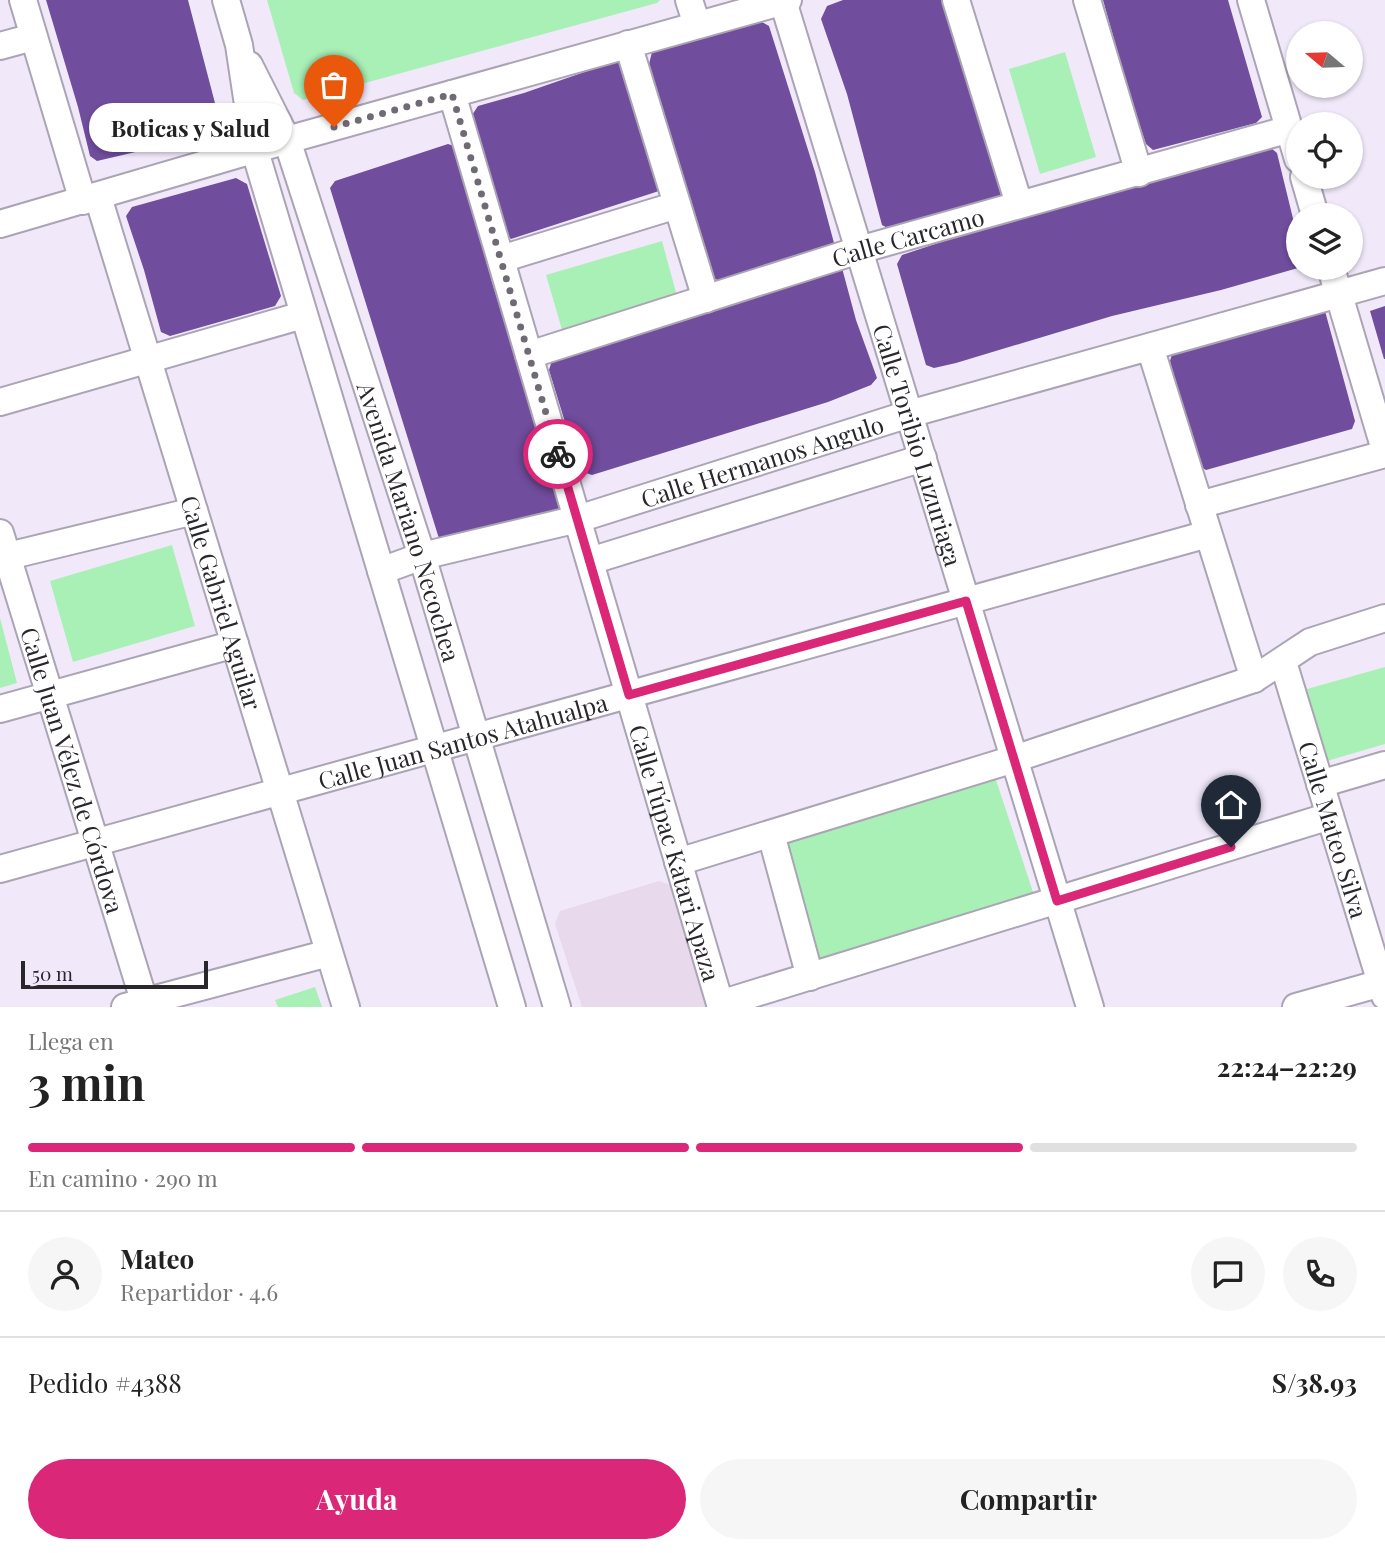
<!DOCTYPE html>
<html lang="es">
<head>
<meta charset="utf-8">
<style>
	:root { --surface:#fff; --page:#f6f6f6; --text:#222; --muted:#767676; --line:#e0e0e0; --accent:#db2777 }
	body { margin:0; font-family:"Playfair Display",serif; background:var(--page); color:var(--text); height:100vh; display:flex; flex-direction:column; font-size:26px; white-space:nowrap }
	* { box-sizing:border-box; margin:0 }
	p { font-size:23px; color:var(--muted) }
	.icon { flex:none; width:38px; height:38px; fill:none; stroke:currentColor; stroke-width:2; stroke-linecap:round; stroke-linejoin:round }
	.map { position:relative; height:1007px; overflow:hidden }
	.details { display:flex; flex-direction:column; background:var(--surface); flex:1 }
	.details>* { flex:none }
	.needle { width:46px; rotate:289deg }
	.fabs { position:absolute; left:1286px; top:21px; display:grid; gap:14px }
	.fabs a { display:grid; place-items:center; width:77px; height:77px; border-radius:50%; background:var(--surface); box-shadow:0 2px 5px #0004; font-size:35px }
	.scale { position:absolute; left:21px; bottom:18px; width:187px; box-sizing:border-box; padding-left:7px; border:4px solid #29262c; border-top:0; font-size:19px; line-height:24px; white-space:nowrap; color:#29262c; -webkit-text-stroke:5px #f1e9fa; paint-order:stroke }
	.pin { position:absolute; display:grid; place-items:center; width:60px; height:60px; color:#fff; margin:-72px -30px; border-radius:50% 50% 50% 0; rotate:-45deg; box-shadow:0 0 7px #0007 }
	.pin .icon { rotate:45deg }
	.courier { position:absolute; display:grid; place-items:center; width:70px; height:70px; margin:-35px; border:5px solid #db2777; border-radius:50%; background:#fff; color:#222; box-shadow:0 2px 9px #0007 }
	.bubble { position:absolute; height:49px; border-radius:24px; background:var(--surface); box-shadow:0 2px 5px #0004; font-size:23px; font-weight:700; line-height:49px; text-align:center }
	.headline em { font-style:normal; font-weight:700 }
	.headline div { display:flex; flex-direction:column-reverse }
	.headline { display:flex; align-items:center; justify-content:space-between; height:119px; padding:0 28px }
	h1 { font-size:46px; font-weight:700; line-height:52px }
	.bar { display:grid; grid-template-columns:repeat(4,1fr); gap:10px 7px; align-content:center; height:84px; padding:0 28px }
	.bar i { height:9px; border-radius:5px; background:var(--line) }
	.bar .on { background:var(--accent) }
	.bar p { grid-column:span 4 }
	.line { display:flex; align-items:center; gap:18px; padding:0 28px; border-top:2px solid var(--line) }
	.line div { flex:1 }
	.round { display:grid; place-items:center; flex:none; width:74px; height:74px; border-radius:37px; background:var(--page) }
	.button { display:flex; gap:14px; margin-top:auto; padding:14px 28px }
	.button a { flex:1; height:80px; border-radius:42px; background:var(--accent); color:#fff; font-size:28px; font-weight:700; line-height:80px; text-align:center }
	.button a+a { background:var(--page); color:var(--text) }
	.map>svg:first-child { display:block }
	.education { fill:#e8d9ec }
	.green { fill:#a9f0b7 }
	.building { fill:#704d9d }
	.lines { fill:none; stroke-linecap:round; stroke-linejoin:round }
	.minor-casing { stroke:#aba4b4; stroke-width:30 }
	.minor { stroke:#fff; stroke-width:26 }
	.done { stroke:#6f6a74; stroke-width:7; stroke-dasharray:0 12.6 }
	.route { stroke:#db2777; stroke-width:9 }
	.labels { text-anchor:middle; dominant-baseline:central; stroke-width:7; stroke-linejoin:round; paint-order:stroke }
	.street-label { font-size:24px; fill:#29262c; stroke:#f1e9fa }
</style>
</head>
<body>
<div class="map">
<svg width="1385" height="1007" viewBox="0 0 1385 1007">
	<rect width="100%" height="100%" fill="#f1e9fa"/>
	<path class="education" d="M 659,881 L 670,885 L 706,1007 L 582,1007 L 555,924 L 560,911 Z"/>
	<path class="green" d="M 267,0 L 660,0 L 657,3 L 303,100 L 294,93 Z
		M 1065,52 L 1096,157 L 1040,174 L 1009,69 Z
		M 662,241 L 680,307 L 565,340 L 546,275 Z
		M 172,545 L 195,626 L 73,662 L 50,581 Z
		M 0,618 L 17,683 L 0,688 Z
		M 1385,667 L 1385,744 L 1327,761 L 1307,689 Z
		M 996,780 L 1034,895 L 821,961 L 784,841 Z
		M 315,987 L 322,1007 L 278,1007 L 275,1000 Z"/>
	<path class="building" d="M 46,0 L 188,0 L 221,126 L 217,131 L 191,139 L 97,161 L 90,156 L 78,107 Z
		M 843,0 L 946,0 L 1004,187 L 1001,196 L 893,231 L 882,225 L 847,94 L 821,19 L 827,6 Z
		M 1103,0 L 1228,0 L 1262,117 L 1256,123 L 1153,150 L 1146,144 L 1130,97 Z
		M 760,21 L 769,26 L 815,172 L 834,243 L 831,251 L 725,283 L 715,279 L 649,64 L 652,52 Z
		M 619,60 L 628,61 L 662,190 L 511,239 L 506,234 L 472,115 L 478,106 L 524,93 Z
		M 448,144 L 457,147 L 492,282 L 562,508 L 555,516 L 441,545 L 330,188 L 335,181 Z
		M 1271,148 L 1277,153 L 1298,239 L 1298,268 L 1221,290 L 1112,316 L 956,363 L 934,368 L 926,365 L 897,264 L 902,255 L 974,231 Z
		M 236,178 L 247,184 L 281,296 L 275,306 L 170,336 L 161,332 L 144,270 L 126,216 L 132,207 Z
		M 842,268 L 856,320 L 877,378 L 871,385 L 828,402 L 592,475 L 580,471 L 549,370 L 553,357 Z
		M 1385,306 L 1385,359 L 1384,359 L 1370,311 Z
		M 1325,311 L 1355,421 L 1352,429 L 1206,470 L 1198,465 L 1170,361 L 1173,351 Z"/>
	<g class="lines">
		<defs>
			<g id="minor">
				<path d="M 23,0 L 83,201"/>
				<path d="M 226,0 L 239,45 L 255,151 L 512,1007"/>
				<path d="M 689,0 L 697,25"/>
				<path d="M 956,0 L 1019,204"/>
				<path d="M 1087,0 L 1139,173"/>
				<path d="M 1251,0 L 1298,159"/>
				<path id="s1" d="M 783,1 L 1090,1007"/>
				<path d="M 628,44 L 706,299"/>
				<path d="M 0,46 L 33,37"/>
				<path id="s2" d="M 249,65 L 287,140 L 422,556 L 557,1007"/>
				<path id="s3" d="M 452,94 L 721,1007"/>
				<path d="M 1304,177 L 1315,215"/>
				<path id="s4" d="M 98,197 L 346,1007"/>
				<path d="M 0,224 L 287,140 L 788,0"/>
				<path d="M 501,259 L 677,205"/>
				<path d="M 1331,268 L 1385,450"/>
				<path d="M 1150,347 L 1254,679"/>
				<path id="s5" d="M 529,355 L 859,250 L 1290,129"/>
				<path d="M 0,402 L 303,315"/>
				<path d="M 1199,505 L 1385,454"/>
				<path id="s6" d="M 0,533 L 146,1007"/>
				<path d="M 0,558 L 194,511"/>
				<path d="M 590,561 L 923,458"/>
				<path id="s7" d="M 381,571 L 422,556 L 578,519 L 909,414 L 1385,281"/>
				<path id="s8" d="M 1283,662 L 1385,996"/>
				<path d="M 0,709 L 235,644"/>
				<path d="M 1320,784 L 1385,765"/>
				<path d="M 771,834 L 810,977"/>
				<path d="M 678,862 L 1014,759 L 1254,679 L 1310,642 L 1385,618"/>
				<path id="s9" d="M 0,869 L 1208,534"/>
				<path d="M 720,1004 L 1330,816"/>
				<path d="M 125,1007 L 329,953"/>
				<path d="M 1296,1007 L 1385,982"/>
			</g>
		</defs>
		<use href="#minor" class="minor-casing"/>
		<use href="#minor" class="minor"/>
	</g>
	<g class="lines">
		<path class="done" d="M 334,127 L 452,94 L 558,454"/>
		<path class="route" d="M 558,454 L 629,695 L 966,601 L 1057,901 L 1231,847"/>
	</g>
	<g class="labels">
		<g class="street-label">
			<text stroke="none"><textPath href="#s5" startOffset="397">Calle Carcamo</textPath></text>
			<text stroke="none"><textPath href="#s1" startOffset="464">Calle Toribio Luzuriaga</textPath></text>
			<text stroke="none"><textPath href="#s7" startOffset="397">Calle Hermanos Angulo</textPath></text>
			<text stroke="none"><textPath href="#s2" startOffset="485">Avenida Mariano Necochea</textPath></text>
			<text stroke="none"><textPath href="#s4" startOffset="424">Calle Gabriel Aguilar</textPath></text>
			<text stroke="none"><textPath href="#s9" startOffset="480">Calle Juan Santos Atahualpa</textPath></text>
			<text stroke="none"><textPath href="#s6" startOffset="248">Calle Juan Vélez de Córdova</textPath></text>
			<text stroke="none"><textPath href="#s8" startOffset="175">Calle Mateo Silva</textPath></text>
			<text stroke="none"><textPath href="#s3" startOffset="791">Calle Túpac Katari Apaza</textPath></text>
		</g>
	</g>
</svg>
<div class="fabs">
<a><svg class="needle" viewBox="-14 -14 28 28"><path d="M0-13l5 13h-10z" fill="#e53935"/><path d="M0 13l5-13h-10z" fill="#767676"/></svg></a>
<a><svg class="icon" aria-label="locate" viewBox="0 0 24 24"><circle cx="12" cy="12" r="6"/><path d="M12 2v4M12 18v4M2 12h4M18 12h4"/></svg></a>
<a><svg class="icon" aria-label="layers" viewBox="0 0 24 24"><path d="M12 4l9 5-9 5-9-5zM3 14l9 5 9-5"/></svg></a>
</div>
<div class="scale">50 m</div>
<div class="pin" style="left:334px;top:127px;background:#ea580c"><svg class="icon" aria-label="bag" viewBox="0 0 24 24"><path d="M5 8h14l-1 12H6zM9 8a3 3 0 0 1 6 0"/></svg></div>
<div class="pin" style="left:1231px;top:847px;background:#1f2937"><svg class="icon" aria-label="home" viewBox="0 0 24 24"><path d="M3 11l9-7 9 7M6 9v11h12V9"/></svg></div>
<div class="courier" style="left:558px;top:454px"><svg class="icon" aria-label="bike" viewBox="0 0 24 24"><circle cx="6" cy="16" r="4"/><circle cx="18" cy="16" r="4"/><path d="M6 16l4-8h5l3 8M10 8l3 8H6M13 5h3"/></svg></div>
<div class="bubble" style="left:89px;top:103px;width:203px">Boticas y Salud</div>
</div>
<section class="details">
<div class="headline"><div><h1>3 min</h1><p>Llega en</p></div><em>22:24–22:29</em></div>
<div class="bar"><i class="on"></i><i class="on"></i><i class="on"></i><i></i><p>En camino · 290 m</p></div>
<div class="line" style="height:126px"><a class="round"><svg class="icon" aria-label="person" viewBox="0 0 24 24"><circle cx="12" cy="8" r="4"/><path d="M4 21q1-7 8-7t8 7"/></svg></a><div><b>Mateo</b><p>Repartidor · 4.6</p></div><a class="round"><svg class="icon" aria-label="chat" viewBox="0 0 24 24"><path d="M4 5h16v11H9l-5 4z"/></svg></a><a class="round"><svg class="icon" aria-label="phone" viewBox="0 0 24 24"><path d="M5 4h4l2 5-3 2q2 4 5 5l2-3 5 2v4C11 20 4 13 5 4z"/></svg></a></div>
<div class="line" style="height:91px"><div>Pedido #4388</div><b>S/38.93</b></div>
<div class="button"><a>Ayuda</a><a>Compartir</a></div>
</section>
</body>
</html>
